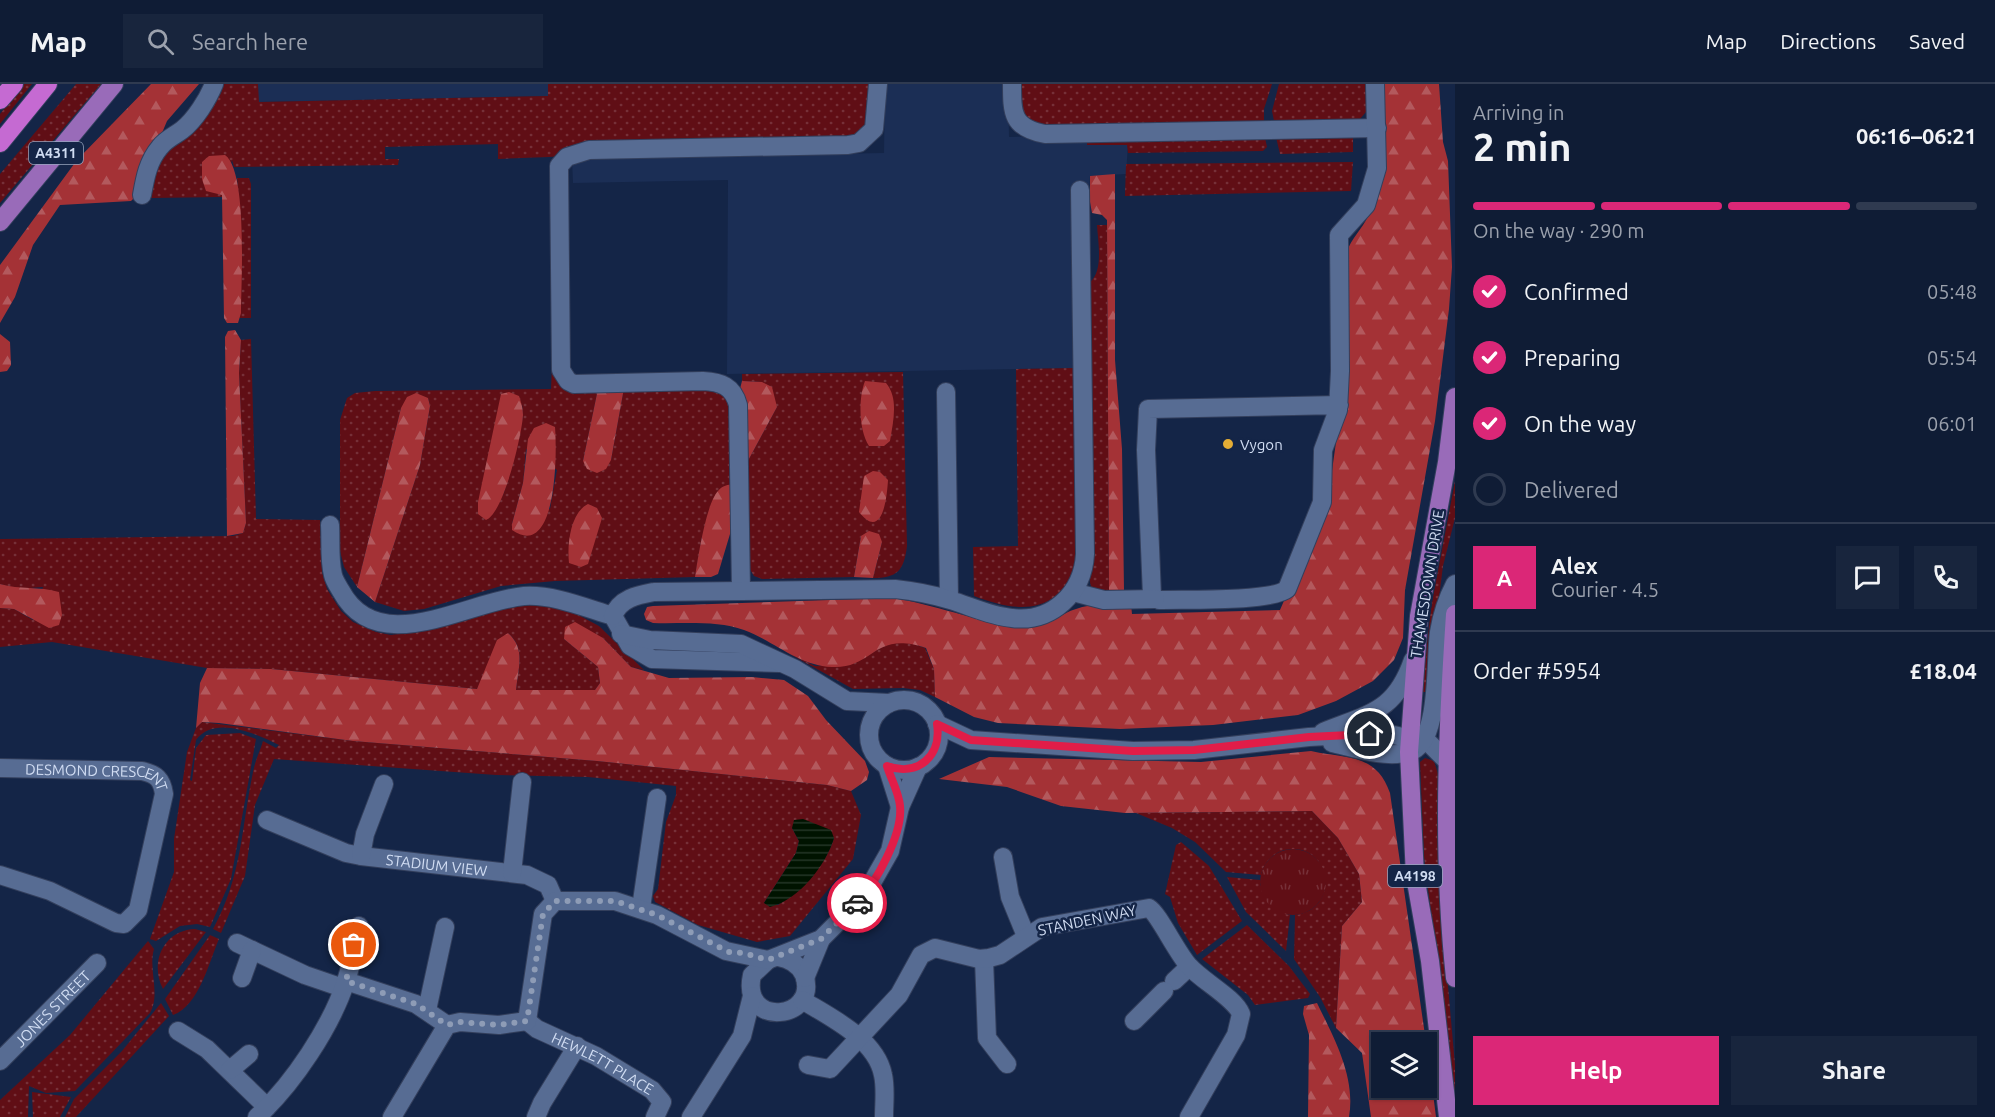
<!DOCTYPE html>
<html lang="en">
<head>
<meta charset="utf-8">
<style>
	:root { --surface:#0f1c35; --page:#18253d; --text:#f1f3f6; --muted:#9ba1ad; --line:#2f3a50; --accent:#db2777 }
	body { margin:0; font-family:Ubuntu,sans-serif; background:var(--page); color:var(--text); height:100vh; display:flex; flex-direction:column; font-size:22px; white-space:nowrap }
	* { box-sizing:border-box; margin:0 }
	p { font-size:20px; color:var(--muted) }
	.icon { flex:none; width:33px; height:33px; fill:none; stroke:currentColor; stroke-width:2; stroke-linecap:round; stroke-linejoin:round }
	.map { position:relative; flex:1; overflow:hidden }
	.details { display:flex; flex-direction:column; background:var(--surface); width:540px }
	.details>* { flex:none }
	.buttons { position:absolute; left:1371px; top:948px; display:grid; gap:12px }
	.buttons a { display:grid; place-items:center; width:66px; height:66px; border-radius:0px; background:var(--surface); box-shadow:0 2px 4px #0004,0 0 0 2px var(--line); font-size:30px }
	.pin { position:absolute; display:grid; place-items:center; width:51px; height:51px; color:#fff; margin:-26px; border:3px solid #fff; border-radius:50%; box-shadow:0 2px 6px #0007 }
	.courier { position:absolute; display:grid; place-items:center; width:60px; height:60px; margin:-30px; border:4px solid #e11d48; border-radius:50%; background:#fff; color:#222; box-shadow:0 2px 8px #0007 }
	.overview em { font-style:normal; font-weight:700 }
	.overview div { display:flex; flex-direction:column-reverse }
	.overview { display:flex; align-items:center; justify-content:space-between; height:102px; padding:0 18px }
	h1 { font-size:39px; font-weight:700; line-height:45px }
	.bar { display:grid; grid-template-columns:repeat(4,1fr); gap:9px 6px; align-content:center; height:72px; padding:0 18px }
	.bar i { height:8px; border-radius:4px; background:var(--line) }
	.bar .active { background:var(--accent) }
	.bar p { grid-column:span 4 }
	.line { display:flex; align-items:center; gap:15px; padding:0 18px; border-top:2px solid var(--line) }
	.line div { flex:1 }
	.round { display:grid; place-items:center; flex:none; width:63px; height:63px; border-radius:0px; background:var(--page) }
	ol { padding:0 18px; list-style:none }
	li { display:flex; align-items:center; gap:18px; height:66px }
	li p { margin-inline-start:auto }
	li .icon { padding:6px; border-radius:50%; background:var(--accent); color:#fff; stroke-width:4 }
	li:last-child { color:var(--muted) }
	li i { width:33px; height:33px; border:3px solid var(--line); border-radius:50% }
	.cta { display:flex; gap:12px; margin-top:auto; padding:12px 18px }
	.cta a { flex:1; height:69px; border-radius:0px; background:var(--accent); color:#fff; font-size:24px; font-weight:700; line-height:69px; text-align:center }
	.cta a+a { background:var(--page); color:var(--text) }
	header { display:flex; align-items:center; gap:36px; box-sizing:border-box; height:84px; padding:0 30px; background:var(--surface); border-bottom:2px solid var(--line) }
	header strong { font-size:28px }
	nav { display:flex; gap:33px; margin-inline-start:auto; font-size:21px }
	.search { width:420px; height:54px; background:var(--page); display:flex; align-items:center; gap:15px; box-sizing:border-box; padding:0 21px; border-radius:0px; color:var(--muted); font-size:22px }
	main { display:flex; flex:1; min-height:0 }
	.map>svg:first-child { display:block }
	.built { fill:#1b2e55 }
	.grass { fill:url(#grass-dots); fill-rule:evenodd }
	.forest { fill:url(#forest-firs) }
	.park { fill:url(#park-tufts) }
	.water { fill:url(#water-rules) }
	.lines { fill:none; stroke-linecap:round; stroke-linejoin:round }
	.minor-casing { stroke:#333f5c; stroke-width:20 }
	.major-casing { stroke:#333f5c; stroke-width:20 }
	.highway-casing { stroke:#333f5c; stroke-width:20 }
	.minor { stroke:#576c93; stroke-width:18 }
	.major { stroke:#996bb9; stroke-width:18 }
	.highway { stroke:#c56ad2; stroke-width:18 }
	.done { stroke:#8e9cb6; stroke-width:6; stroke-dasharray:0 10.8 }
	.route { stroke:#e11d48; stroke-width:8 }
	.poi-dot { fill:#e4ad35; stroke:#142547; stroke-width:2 }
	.labels { text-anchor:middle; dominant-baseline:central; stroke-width:5; stroke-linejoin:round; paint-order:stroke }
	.shield { fill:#142547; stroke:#98a5bf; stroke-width:1.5 }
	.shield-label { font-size:14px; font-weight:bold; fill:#d0dcf2 }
	.poi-label { font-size:15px; fill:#d0dcf2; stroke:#142547; text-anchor:start }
	.street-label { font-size:15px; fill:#d0dcf2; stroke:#142547 }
</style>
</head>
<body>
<header>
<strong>Map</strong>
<div class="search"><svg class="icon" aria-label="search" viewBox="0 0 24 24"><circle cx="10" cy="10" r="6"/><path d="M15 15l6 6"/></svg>Search here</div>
<nav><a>Map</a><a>Directions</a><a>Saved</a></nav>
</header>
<main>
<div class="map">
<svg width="1455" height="1033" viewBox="0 0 1455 1033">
	<defs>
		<pattern id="grass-dots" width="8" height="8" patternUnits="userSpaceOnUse" patternTransform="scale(1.5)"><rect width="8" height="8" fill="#600e15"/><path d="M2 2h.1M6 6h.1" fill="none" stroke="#763038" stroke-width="1.8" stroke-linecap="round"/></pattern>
		<pattern id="forest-firs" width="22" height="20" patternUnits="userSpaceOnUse" patternTransform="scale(1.5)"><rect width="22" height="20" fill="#a43236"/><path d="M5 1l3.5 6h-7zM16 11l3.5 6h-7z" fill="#b3595d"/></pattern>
		<pattern id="park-tufts" width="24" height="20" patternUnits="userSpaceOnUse" patternTransform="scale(1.5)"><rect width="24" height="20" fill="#600e15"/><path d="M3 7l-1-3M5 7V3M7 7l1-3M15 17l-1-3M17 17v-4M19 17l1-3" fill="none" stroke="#763038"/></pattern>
		<pattern id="water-rules" width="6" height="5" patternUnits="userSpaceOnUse" patternTransform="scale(1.5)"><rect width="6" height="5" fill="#001300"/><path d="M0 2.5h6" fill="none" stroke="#243526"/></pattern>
	</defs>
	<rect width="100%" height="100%" fill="#142547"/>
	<path class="built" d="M 258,0 L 548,0 L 548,12 L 258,18 Z
		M 885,0 L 1008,0 L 1009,53 L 1087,51 L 1087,61 L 1128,61 L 1126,90 L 1090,92 L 1075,284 L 727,290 L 728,96 L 573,99 L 572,75 L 884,69 Z"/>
	<path class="grass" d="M 24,0 L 32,0 L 0,40 L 0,30 Z
		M 76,0 L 101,0 L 0,119 L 0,90 Z
		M 224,0 L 258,0 L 259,18 L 548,12 L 548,0 L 871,0 L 872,34 L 861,52 L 549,73 L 498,75 L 498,60 L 385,63 L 385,75 L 399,75 L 398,81 L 234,83 L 232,76 L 222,113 L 151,114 L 158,81 L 169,62 L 181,59 L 221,9 Z
		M 1016,0 L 1272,0 L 1264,25 L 1264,42 L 1042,46 L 1019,31 Z
		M 1279,0 L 1366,0 L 1366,28 L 1359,36 L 1275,42 L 1272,27 Z
		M 1264,49 L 1267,63 L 1263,67 L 1128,69 L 1127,61 L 1087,61 L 1087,51 Z
		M 1275,49 L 1353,49 L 1353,68 L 1280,70 Z
		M 1353,78 L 1351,107 L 1125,112 L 1126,80 Z
		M 237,94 L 249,94 L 251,100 L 251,234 L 239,234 L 241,137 Z
		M 1097,141 L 1107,141 L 1109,507 L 1095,508 C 1086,499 1091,488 1094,478 L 1089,199 C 1104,188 1098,158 1097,141 Z
		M 251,255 L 256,435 L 320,436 L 322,488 L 327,505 L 341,527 L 353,538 L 376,548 L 391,551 L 412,548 L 521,515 L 571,527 L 599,542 L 644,586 L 631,583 L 603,554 L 564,555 L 598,583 L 600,599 L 595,606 L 516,606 C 518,585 526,564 508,549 L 477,605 L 271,585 L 207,584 L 52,558 L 0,563 L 0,524 L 14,525 L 33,536 L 43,503 L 18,505 L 0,500 L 0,455 L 233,452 L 243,449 L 246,439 L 239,289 L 241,256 Z
		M 552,281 L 598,305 L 583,377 L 611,376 L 624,304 L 711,302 L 729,316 L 735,400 L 702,453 L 695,493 L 555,497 L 501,502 L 424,525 L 404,527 L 375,518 L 420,381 L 430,322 L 428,314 L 401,324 L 357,503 L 344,483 L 340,467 L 340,336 L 347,314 L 355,309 L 375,307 L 551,305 ZM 522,320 L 523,333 L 503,413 ZM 526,365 L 557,386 L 550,425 L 512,440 L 523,399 Z
		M 1075,284 L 1077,478 C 1059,532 1018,529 974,512 L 973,463 L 1018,462 L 1016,285 Z
		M 903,288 L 907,462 C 904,487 897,494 873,494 L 882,458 L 861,452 L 854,493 L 762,495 L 754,492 L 746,479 L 743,386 L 777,323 L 762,298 L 742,297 L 742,290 Z
		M 1455,397 L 1455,434 L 1443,482 L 1427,608 L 1422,608 L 1431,524 Z
		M 891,558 L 908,558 L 925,564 L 934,585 L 935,613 L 920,606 L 903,604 L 853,605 L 788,569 L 815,582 L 856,578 Z
		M 202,638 L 353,657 L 597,677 L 827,701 L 851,707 L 861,731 L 853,775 L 790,852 L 757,858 L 698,841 L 655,818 L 653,812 L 658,805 L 666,738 L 676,711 L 676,702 L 588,693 L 496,691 L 274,675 L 255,721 L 245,792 L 221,849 L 213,845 C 242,792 241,746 253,688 C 255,677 260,667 263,657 L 276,664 L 279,661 C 258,651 215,630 196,656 L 190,696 L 192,697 L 196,664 L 206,651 L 240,649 L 256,655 L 231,795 L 210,843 L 197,840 L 180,842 L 156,857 L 150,855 L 174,788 L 174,755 L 187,668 L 196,644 ZM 792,744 L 834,754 C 825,783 803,804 778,821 L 764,819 L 796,769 L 799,757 Z
		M 1425,674 L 1434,677 L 1440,696 L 1442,834 L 1455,981 L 1455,1019 L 1424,773 L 1420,678 Z
		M 1312,727 L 1338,754 L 1359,790 L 1362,818 L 1342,842 L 1336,944 L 1320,913 L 1294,875 L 1295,831 C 1344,825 1329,752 1281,767 C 1271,771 1263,781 1261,791 L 1226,788 L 1195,758 L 1172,744 L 1136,729 Z
		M 1181,758 L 1209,782 L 1242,837 L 1197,871 L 1178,839 L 1170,813 L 1165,810 L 1176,761 Z
		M 1227,793 L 1260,796 L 1260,801 L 1286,830 L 1290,831 L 1286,867 L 1246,828 Z
		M 1247,841 L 1289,882 L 1310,910 L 1308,914 L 1255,921 L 1248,911 L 1202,875 Z
		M 195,845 L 206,848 L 163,905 C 149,878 164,846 195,845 Z
		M 210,851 L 219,855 C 209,878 199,922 173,931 L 165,915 Z
		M 148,857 L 154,865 C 148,886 161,910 150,929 L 75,1007 L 46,1009 L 29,1002 L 28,1033 L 0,1033 L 0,1016 L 70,951 Z
		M 161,919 L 169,932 L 76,1033 L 65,1033 L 74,1015 L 122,967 Z
		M 32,1008 L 71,1013 L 60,1033 L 33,1033 Z"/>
	<path class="forest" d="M 151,0 L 199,0 L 167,37 L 135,113 L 131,117 L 60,121 L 33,161 L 15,213 L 0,239 L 0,181 L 77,76 Z
		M 1381,0 L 1439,0 L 1443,58 L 1448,77 L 1452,183 L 1449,225 L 1435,337 L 1405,506 L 1403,554 L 1394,576 L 1373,597 L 1336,617 L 1298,631 L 1213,641 L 1120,645 L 998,639 L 974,633 L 935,613 L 934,585 L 926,564 C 873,546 874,585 832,583 C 799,582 774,557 744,546 C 716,536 683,540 653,539 L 646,536 L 644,530 L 647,523 L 653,522 L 891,514 C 939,520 984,543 1033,541 C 1055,540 1059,530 1076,525 C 1092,519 1114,521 1131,520 L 1132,530 L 1280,526 L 1328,415 L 1338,344 L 1347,168 C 1351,154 1362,146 1368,132 C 1386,91 1387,44 1381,0 Z
		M 225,71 C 248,87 241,199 241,229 L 238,239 L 227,239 L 224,234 L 222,111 L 206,107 L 202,95 L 202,78 L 209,72 Z
		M 1115,90 L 1115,276 L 1122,365 L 1124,506 L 1121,512 L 1109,507 L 1107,136 L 1102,131 L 1092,129 L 1090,118 L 1090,92 Z
		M 235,246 L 241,256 L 239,289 L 246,439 L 243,449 L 227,452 L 225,253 L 228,247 Z
		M 0,250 L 10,258 L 11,281 L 7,287 L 0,288 Z
		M 742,297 L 762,298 L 772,303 L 777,323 L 743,386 L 733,332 Z
		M 865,297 L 886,299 C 899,314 893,338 890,357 L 884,362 L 869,362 C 859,347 858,315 865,297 Z
		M 624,304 L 611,376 L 606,385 L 597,389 L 587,385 L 583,377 L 598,305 Z
		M 509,308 L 519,312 C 521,318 523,324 523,331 C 522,350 504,429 486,436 L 478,430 L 478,418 L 501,310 Z
		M 416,309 L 428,314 L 430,322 L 420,381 L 375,518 L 357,503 L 401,324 L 407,313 Z
		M 546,339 L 555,343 C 557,365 558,478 512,446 L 512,440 L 523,399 L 528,355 L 534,344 Z
		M 873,387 L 880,388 L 888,396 C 887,412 883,458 859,428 L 864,392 Z
		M 735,400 L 736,430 L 718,490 L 711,493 L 695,493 C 698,474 706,420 718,407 C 723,401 727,401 735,400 Z
		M 588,420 L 597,424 L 602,434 L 588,480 L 581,483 L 569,479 C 567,461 570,429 588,420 Z
		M 869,447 L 879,450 L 882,458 L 873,494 L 854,493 L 861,452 Z
		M 0,500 C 20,506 39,502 59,508 L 62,531 L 59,541 L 49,544 L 14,525 L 0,524 Z
		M 575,538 L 603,554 L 631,583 L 669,594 L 752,593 L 784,596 L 808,612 L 826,636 L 865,677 L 869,688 L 867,696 L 851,707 L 827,701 L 597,677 L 353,657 L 219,639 L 202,638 L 196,644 L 200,599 L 207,584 L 271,585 L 477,605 L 497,556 L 508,549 C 526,565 518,584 516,606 L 595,606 L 600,599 L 598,583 L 564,555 L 565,543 Z
		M 1311,667 C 1347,675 1376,669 1390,709 L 1426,958 L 1382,958 L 1382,1004 L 1426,1004 L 1427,962 L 1436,1033 L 1371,1033 L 1362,969 L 1336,944 L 1342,842 L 1362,818 L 1359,790 L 1338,754 L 1312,727 L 1125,729 L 1061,722 L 1007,703 L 939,695 L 989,673 L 1201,678 Z
		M 1317,919 C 1334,954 1356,993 1349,1033 L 1308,1033 L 1309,951 L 1303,930 L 1304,922 Z"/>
	<path class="park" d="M1260 798a33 33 0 1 1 66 0a33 33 0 1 1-66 0Z"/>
	<path class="water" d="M 803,735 L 831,746 L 834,754 C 826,781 799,816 770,823 L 764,819 L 796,769 L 799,757 L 792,744 L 794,736 Z"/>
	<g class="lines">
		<defs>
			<g id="minor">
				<path d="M 1012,0 C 1012,29 1012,44 1045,50 L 1377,44"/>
				<path d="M 142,111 C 145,94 148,77 160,63 C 166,55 174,52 182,46 C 195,36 208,15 214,0"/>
				<path d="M 946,308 L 949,515"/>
				<path d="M 1339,321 L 1148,325 L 1146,366 L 1152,512 L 1159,516 C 1183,515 1272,518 1287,505 L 1322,418 L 1323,366 L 1338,326 L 1340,287 L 1339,151 L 1366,121 L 1377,84 L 1375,0"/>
				<path d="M 330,441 C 331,456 329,476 333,491 C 334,496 338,502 341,507 C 378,576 468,517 524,512 C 553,510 586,524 613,532 L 630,562 L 652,575 L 780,579"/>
				<path d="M 741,506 L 738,321 C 733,302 721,298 703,297 L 574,300 L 568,297 L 561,286 L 559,82 L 567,73 L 589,66 L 848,61 L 859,59 L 874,45 L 878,0"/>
				<path d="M 1073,508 L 1104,516 L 1155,515"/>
				<path d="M 613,532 C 620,514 638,511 654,508 L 895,505 C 914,507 931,510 950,516 C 970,522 990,532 1012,534 C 1052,539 1083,509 1085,470 L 1080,106"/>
				<path d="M 621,550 L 650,556 L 741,560 L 795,585 L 847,617 L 889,619"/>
				<circle cx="904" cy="651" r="35"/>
				<path d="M 937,640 L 971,656 L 1133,667 L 1194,666 L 1309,653 L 1385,649 L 1429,659 L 1449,679"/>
				<path d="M 1323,648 C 1370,629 1395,628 1413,576"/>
				<path d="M 1332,659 C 1354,664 1386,675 1409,668 C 1441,660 1435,574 1439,548 C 1442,530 1447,515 1455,500"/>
				<path d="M 887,682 L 900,723"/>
				<path id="s1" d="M 0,684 L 142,687 C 156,690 162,695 164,710 L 138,826 L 124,840 L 116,839 L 50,807 L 0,791"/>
				<path id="s2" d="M 267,736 L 346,769 L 361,772 L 527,791 L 548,801 L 555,817"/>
				<path d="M 361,772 L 365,750 L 384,700"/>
				<path d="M 1003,773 L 1010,813 L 1026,852"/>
				<path d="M 512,789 L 522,698"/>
				<path d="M 641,824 L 657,714"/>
				<path d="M 237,859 L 305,891 L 343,904"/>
				<path d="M 778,873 C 789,875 799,880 804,891 C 820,936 740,945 752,891 L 768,876 L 821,855 L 865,811 L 890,767 L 900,723 L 918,683"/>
				<path d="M 984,875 L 987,954 L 1007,980"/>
				<path d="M 242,894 L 252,866"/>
				<path d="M 805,894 L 821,855"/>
				<path d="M 346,897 L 416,920 L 447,941"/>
				<path d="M 1174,897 L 1189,883"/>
				<path d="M 802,916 C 830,933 876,955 883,991 C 886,1004 884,1019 884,1033"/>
				<path d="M 427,926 L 445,843"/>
				<path id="s3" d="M 527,937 L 537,945 L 596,972 L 652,1006 L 662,1018 L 655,1033"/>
				<path d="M 1134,937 L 1164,907"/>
				<path d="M 178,947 L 207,965 L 267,1023"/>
				<path id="s4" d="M 0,977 L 97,879"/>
				<path d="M 808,981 L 830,985 L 899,911 L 921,871 L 935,864 L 979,875 L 989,874 L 1000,871 L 1042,843 L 1149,824 C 1158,829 1177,869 1189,882 C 1202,897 1235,914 1241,930 L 1236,951 L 1189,1033"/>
				<path d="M 230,986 L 249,970"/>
				<path d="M 257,1033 C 293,1000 331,943 346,897 C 352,879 355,860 359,842"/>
				<path d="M 392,1033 L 447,941 L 460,938 L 499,941 L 527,937 L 543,830 L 555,817 L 615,817 L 657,831 L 726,867 L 768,876"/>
				<path d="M 536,1033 L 542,1019 L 577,962"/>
				<path d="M 691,1033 L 742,952 L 752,912"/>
			</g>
			<path id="major" d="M 0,138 L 114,0
				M 1455,530 C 1447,651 1442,773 1455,894
				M 1448,1033 L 1430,877 L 1415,792 L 1409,668 L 1419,532 L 1447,378 L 1455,313"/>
			<path id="highway" d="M 0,16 L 14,0
				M 0,59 L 48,0"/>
		</defs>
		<use href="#minor" class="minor-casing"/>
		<use href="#major" class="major-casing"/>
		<use href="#highway" class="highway-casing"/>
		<use href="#minor" class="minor"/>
		<use href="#major" class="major"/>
		<use href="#highway" class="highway"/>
	</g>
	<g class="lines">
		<path class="done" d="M 354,861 L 346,897 L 416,920 L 447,941 L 460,938 L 499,941 L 527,937 L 543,830 L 555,817 L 615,817 L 657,831 L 729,868 L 743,869 L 768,876 L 821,855 L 857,819"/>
		<path class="route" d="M 857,819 C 876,799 903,750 900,722 C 899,709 891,695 887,682 C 918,693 942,672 937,640 L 971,656 L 1133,667 L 1194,666 L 1309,653 L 1370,650"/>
	</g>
	<circle class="poi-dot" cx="1228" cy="360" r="6"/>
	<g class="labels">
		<g class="shield">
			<rect x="29" y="58" width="54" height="22" rx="4.5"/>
			<rect x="1388" y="781" width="54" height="22" rx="4.5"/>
		</g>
		<g class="shield-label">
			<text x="56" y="69">A4311</text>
			<text x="1415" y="792">A4198</text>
		</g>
		<g class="poi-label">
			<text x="1240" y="360">Vygon</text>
		</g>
		<g class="street-label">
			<text transform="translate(1427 500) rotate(-81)">THAMESDOWN DRIVE</text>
			<text stroke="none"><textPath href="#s1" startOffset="99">DESMOND CRESCENT</textPath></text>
			<text stroke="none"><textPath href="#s2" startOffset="177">STADIUM VIEW</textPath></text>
			<text transform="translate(1087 836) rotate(-12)">STANDEN WAY</text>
			<text stroke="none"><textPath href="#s4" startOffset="74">JONES STREET</textPath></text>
			<text stroke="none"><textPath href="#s3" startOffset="87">HEWLETT PLACE</textPath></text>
		</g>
	</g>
</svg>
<div class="buttons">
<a><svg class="icon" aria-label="layers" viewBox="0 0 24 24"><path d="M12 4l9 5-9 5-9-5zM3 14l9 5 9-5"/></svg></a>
</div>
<div class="pin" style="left:354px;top:861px;background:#ea580c"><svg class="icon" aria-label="bag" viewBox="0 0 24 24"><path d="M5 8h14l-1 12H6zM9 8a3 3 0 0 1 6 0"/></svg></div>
<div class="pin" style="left:1370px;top:650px;background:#1f2937"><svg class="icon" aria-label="home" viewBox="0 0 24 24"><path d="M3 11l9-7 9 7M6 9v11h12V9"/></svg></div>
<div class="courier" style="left:857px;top:819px"><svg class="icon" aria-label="car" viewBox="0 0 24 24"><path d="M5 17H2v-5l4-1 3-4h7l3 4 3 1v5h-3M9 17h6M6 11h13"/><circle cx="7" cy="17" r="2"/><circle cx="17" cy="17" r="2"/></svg></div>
</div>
<section class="details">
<div class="overview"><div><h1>2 min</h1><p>Arriving in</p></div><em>06:16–06:21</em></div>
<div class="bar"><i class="active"></i><i class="active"></i><i class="active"></i><i></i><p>On the way · 290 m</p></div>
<ol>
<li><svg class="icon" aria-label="check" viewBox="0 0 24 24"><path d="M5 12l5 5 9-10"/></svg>Confirmed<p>05:48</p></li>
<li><svg class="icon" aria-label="check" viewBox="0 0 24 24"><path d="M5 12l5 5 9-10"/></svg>Preparing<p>05:54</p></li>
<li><svg class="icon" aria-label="check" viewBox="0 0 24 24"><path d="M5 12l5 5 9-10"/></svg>On the way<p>06:01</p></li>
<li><i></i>Delivered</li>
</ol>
<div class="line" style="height:108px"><b class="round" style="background:var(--accent);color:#fff">A</b><div><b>Alex</b><p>Courier · 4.5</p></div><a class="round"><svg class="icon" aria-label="chat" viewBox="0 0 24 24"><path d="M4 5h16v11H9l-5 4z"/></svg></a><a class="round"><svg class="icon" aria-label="phone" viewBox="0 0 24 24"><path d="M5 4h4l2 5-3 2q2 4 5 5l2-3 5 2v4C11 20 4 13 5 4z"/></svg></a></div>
<div class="line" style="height:78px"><div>Order #5954</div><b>£18.04</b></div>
<div class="cta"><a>Help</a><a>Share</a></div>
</section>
</main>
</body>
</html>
